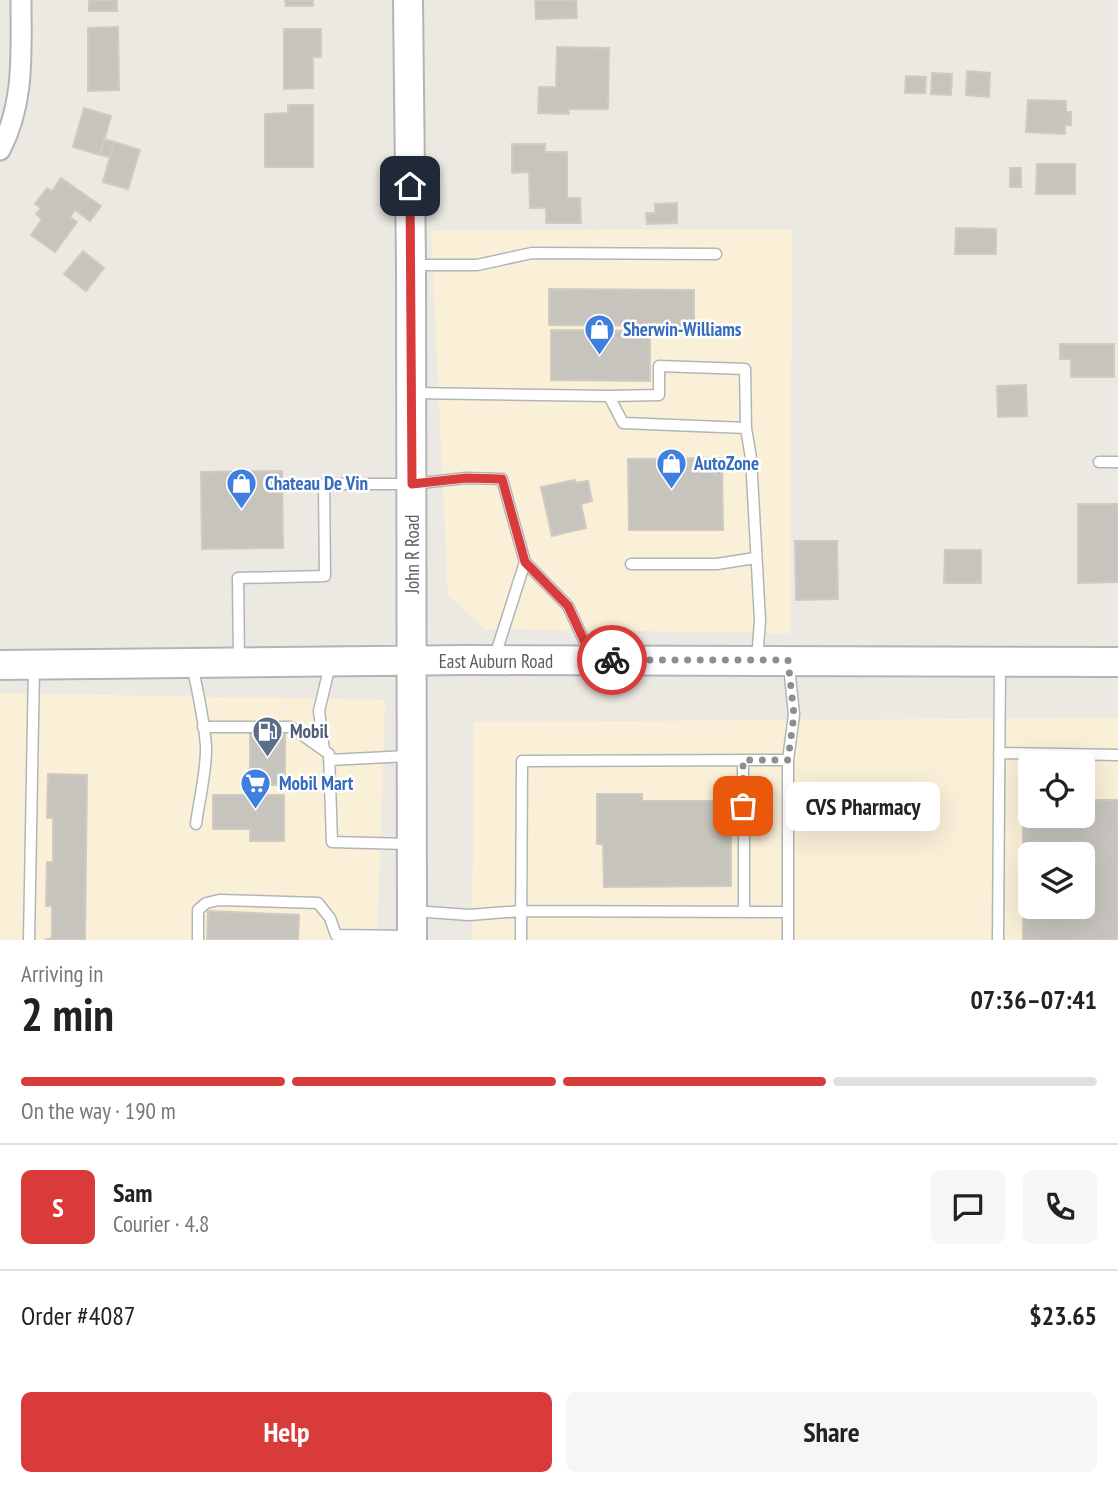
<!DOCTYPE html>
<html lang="en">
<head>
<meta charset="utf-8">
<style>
	:root { --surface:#fff; --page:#f6f6f6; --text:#222; --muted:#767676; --line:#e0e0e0; --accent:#d93b3a }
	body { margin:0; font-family:"PT Sans Narrow",sans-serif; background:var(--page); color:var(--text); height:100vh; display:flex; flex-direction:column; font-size:26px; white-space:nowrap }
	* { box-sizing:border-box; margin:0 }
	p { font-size:23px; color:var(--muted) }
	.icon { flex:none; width:38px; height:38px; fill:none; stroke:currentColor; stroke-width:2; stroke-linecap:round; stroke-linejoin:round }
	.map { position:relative; height:940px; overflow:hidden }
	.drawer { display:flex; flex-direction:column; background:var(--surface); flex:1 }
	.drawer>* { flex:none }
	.tools { position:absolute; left:1018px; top:751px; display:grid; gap:14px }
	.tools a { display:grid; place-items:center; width:77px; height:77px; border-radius:10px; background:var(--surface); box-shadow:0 7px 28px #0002; font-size:35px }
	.pin { position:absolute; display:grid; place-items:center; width:60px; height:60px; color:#fff; margin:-30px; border-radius:14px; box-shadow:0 4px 10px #0006 }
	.courier { position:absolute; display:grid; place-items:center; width:70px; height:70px; margin:-35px; border:5px solid #d93b3a; border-radius:50%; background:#fff; color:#222; box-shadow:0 2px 9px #0007 }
	.bubble { position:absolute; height:49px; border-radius:10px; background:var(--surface); box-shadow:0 7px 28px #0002; font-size:23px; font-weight:700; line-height:49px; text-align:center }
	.headline em { font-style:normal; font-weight:700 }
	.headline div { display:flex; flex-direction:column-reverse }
	.headline { display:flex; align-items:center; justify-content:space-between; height:119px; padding:0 21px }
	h1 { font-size:46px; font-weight:700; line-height:52px }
	.bar { display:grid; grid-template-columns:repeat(4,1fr); gap:10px 7px; align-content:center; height:84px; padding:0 21px }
	.bar i { height:9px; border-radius:5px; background:var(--line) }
	.bar .selected { background:var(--accent) }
	.bar p { grid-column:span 4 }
	.line { display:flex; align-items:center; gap:18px; padding:0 21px; border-top:2px solid var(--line) }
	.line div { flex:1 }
	.round { display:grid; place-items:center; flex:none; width:74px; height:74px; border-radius:10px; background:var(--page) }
	.button { display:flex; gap:14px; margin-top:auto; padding:14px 21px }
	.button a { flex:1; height:80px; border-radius:10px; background:var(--accent); color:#fff; font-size:28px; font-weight:700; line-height:80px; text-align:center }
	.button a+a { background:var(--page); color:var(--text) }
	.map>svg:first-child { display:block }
	.commercial { fill:#faf0d8; fill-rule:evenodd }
	.building { fill:#c7c4be; stroke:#d0cac1; stroke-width:2; fill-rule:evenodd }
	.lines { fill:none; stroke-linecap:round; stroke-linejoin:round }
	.service-casing { stroke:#b2b5b8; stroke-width:13 }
	.minor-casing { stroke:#b2b5b8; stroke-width:23 }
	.secondary-casing { stroke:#b1b5b8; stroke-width:32 }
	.service { stroke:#fff; stroke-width:10 }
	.minor { stroke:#fff; stroke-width:19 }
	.secondary { stroke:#fff; stroke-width:28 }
	.done { stroke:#8d8f8e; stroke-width:7; stroke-dasharray:0 12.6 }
	.route { stroke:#d93b3a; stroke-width:9 }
	.labels { text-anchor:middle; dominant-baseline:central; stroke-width:5; stroke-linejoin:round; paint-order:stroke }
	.shop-label { font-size:19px; font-weight:bold; fill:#366cbe; stroke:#fff; text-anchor:start }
	.street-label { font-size:19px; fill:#5a5e61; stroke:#fff }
	.service-label { font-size:19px; font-weight:bold; fill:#4e5e75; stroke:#fff; text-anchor:start }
</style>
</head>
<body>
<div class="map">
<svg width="1118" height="940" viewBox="0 0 1118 940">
	<rect width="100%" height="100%" fill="#ece9e2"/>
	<path class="commercial" d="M 792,229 L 790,633 L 485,629 L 448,595 L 431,230 Z
		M 0,693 L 385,700 L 377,940 L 0,940 Z
		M 1118,718 L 1118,940 L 472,940 L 474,722 ZM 1031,763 L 1083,763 L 1083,816 L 1031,816 ZM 1031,854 L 1083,854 L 1083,906 L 1031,906 Z"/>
	<path class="building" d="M 89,0 L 117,0 L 117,11 L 89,11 Z
		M 285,0 L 313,0 L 313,6 L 286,6 Z
		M 535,0 L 576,0 L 577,18 L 536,19 Z
		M 118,27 L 119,90 L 88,91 L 88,28 Z
		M 284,29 L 321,29 L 321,57 L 313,57 L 313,88 L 284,89 Z
		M 557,47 L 609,48 L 608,109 L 568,109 L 569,114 L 538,113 L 539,87 L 556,87 Z
		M 967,71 L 990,73 L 989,97 L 966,95 Z
		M 932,73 L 952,74 L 951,95 L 931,94 Z
		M 906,76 L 926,77 L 925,93 L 905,93 Z
		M 1028,100 L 1066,101 L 1066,112 L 1071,112 L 1071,125 L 1065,125 L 1065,134 L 1026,132 Z
		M 288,105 L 313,105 L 313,167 L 265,167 L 265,114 L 288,113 Z
		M 84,108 L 111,116 L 100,155 L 73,147 Z
		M 104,139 L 114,142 L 110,157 L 100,155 Z
		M 114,142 L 140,150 L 128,189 L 103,182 Z
		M 512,144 L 545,144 L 545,152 L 567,152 L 567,198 L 580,198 L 581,223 L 546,223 L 546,208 L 530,208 L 529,172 L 512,173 Z
		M 1037,164 L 1075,164 L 1075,194 L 1036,194 Z
		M 1010,168 L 1021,168 L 1021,187 L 1010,187 Z
		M 61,178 L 101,206 L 90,221 L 75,210 L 70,217 L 77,222 L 55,252 L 31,235 L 42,219 L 36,214 L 41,208 L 35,204 L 47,188 L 52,191 Z
		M 677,203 L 677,223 L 647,224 L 646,213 L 655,213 L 655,204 Z
		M 956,228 L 996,229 L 996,254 L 955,254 Z
		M 83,251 L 104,268 L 86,291 L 64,274 Z
		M 549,289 L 694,290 L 694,326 L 549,325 Z
		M 551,330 L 650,331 L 650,381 L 551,380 Z
		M 1060,344 L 1114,344 L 1114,377 L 1071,377 L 1071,359 L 1060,359 Z
		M 1026,385 L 1027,416 L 998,417 L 997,386 Z
		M 722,458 L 723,530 L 629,530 L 628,459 Z
		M 282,471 L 283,548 L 202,549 L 201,472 Z
		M 575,480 L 576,483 L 588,481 L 592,501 L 581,504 L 586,528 L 552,536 L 541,487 Z
		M 1078,504 L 1118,504 L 1118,582 L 1078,583 Z
		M 795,541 L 837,541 L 838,599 L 796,600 Z
		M 945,550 L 981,550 L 981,583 L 944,583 Z
		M 250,733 L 285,733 L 285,785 L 250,785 Z
		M 48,774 L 87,775 L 85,940 L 45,940 L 52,938 L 52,906 L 46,906 L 47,862 L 53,862 L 53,818 L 47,818 Z
		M 597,794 L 642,794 L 642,801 L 731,801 L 731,806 L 752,806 L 752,821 L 731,821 L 731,886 L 604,887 L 603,844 L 597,844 Z
		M 213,795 L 284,795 L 284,841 L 250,841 L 250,829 L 213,829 Z
		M 1023,800 L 1031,800 L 1031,816 L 1083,816 L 1083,800 L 1118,800 L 1118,940 L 1023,940 ZM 1031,854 L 1083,854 L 1083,906 L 1031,906 Z
		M 208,911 L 299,915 L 298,940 L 207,940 Z"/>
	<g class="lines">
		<defs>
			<path id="service" d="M 412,265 L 477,265 L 532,253 L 716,254
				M 412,393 L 609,396 L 623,423 L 746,428 L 745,369 L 659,366 L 659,395 L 609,396
				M 746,428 L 751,458 L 760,620 L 757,660
				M 1099,462 L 1118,462
				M 525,562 L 568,606 L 591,656
				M 631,564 L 717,564 L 755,558
				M 239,661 L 238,578 L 325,576 L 324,484 L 412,484 L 466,478 L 502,479 L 525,562 L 495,656
				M 192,665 C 198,692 204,719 206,746 C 207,770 199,800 196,824
				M 203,727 L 291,727 L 329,754 L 332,842 L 408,844
				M 324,750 L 319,711 L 330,665
				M 999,753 L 1118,755
				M 329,760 L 409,756
				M 743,760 L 743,806
				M 744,821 L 744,912
				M 414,911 L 469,915 L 521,911 L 788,912
				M 336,935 L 408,936
				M 29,940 L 34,666
				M 198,940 L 198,910 L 206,903 L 219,900 L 318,903 L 330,918 L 336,935
				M 521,940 L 522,761 L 788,760
				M 788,940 L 788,760 L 794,715 L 789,665
				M 998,940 L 1000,663"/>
			<path id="minor" d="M 0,150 C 25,103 21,52 21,0"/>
			<path id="secondary" d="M 408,0 L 411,265 L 412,940
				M 0,665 L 467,660 L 1118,662"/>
		</defs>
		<use href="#service" class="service-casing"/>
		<use href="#minor" class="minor-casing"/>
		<use href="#secondary" class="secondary-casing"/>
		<use href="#service" class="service"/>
		<use href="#minor" class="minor"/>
		<use href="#secondary" class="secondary"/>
	</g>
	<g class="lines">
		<path class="done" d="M 612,660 L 788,660 L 794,715 L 788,760 L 743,760 L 743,806"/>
		<path class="route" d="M 410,186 L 412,484 L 466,478 L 502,479 L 525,562 L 568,606 L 593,660 L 612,660"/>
	</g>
	<defs>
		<symbol id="shop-pin" viewBox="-11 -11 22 30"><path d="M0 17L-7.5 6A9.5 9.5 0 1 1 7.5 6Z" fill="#3f7fe0" stroke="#fff"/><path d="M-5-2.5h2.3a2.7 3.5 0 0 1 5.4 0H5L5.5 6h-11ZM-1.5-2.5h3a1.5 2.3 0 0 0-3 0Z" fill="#fff"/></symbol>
		<symbol id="fuel-pin" viewBox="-11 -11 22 30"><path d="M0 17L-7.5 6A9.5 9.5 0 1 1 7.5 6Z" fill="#5c6f8a" stroke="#fff"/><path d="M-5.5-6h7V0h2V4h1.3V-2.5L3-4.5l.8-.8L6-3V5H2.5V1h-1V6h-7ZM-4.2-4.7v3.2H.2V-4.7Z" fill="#fff"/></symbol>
		<symbol id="supermarket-pin" viewBox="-11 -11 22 30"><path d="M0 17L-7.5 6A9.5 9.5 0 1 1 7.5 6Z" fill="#3f7fe0" stroke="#fff"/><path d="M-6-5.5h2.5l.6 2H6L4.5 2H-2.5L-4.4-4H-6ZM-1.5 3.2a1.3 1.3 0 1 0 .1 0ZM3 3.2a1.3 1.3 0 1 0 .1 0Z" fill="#fff"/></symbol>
	</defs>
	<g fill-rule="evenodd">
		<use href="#shop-pin" x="582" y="312" width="35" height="47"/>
		<use href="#shop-pin" x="654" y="446" width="35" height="47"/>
		<use href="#shop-pin" x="224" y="466" width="35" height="47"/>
		<use href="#fuel-pin" x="250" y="714" width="35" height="47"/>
		<use href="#supermarket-pin" x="238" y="766" width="35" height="47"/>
	</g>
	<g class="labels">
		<g class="shop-label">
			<text x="623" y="329">Sherwin-Williams</text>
			<text x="694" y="463">AutoZone</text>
			<text x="265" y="483">Chateau De Vin</text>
			<text x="279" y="783">Mobil Mart</text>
		</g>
		<g class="street-label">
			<text transform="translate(412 554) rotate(-90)">John R Road</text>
			<text x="496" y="661">East Auburn Road</text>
		</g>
		<g class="service-label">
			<text x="290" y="731">Mobil</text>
		</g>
	</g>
</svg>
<div class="tools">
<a><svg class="icon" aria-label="locate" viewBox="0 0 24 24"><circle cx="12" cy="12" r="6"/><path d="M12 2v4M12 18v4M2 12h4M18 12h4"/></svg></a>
<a><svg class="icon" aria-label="layers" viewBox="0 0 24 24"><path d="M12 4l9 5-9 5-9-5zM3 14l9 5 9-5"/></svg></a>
</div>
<div class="pin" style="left:743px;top:806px;background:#ea580c"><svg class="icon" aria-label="bag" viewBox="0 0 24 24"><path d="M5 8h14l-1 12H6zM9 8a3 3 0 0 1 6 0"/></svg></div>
<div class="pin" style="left:410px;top:186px;background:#1f2937"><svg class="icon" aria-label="home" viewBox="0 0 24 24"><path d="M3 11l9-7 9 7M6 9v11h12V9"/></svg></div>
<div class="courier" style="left:612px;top:660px"><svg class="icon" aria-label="bike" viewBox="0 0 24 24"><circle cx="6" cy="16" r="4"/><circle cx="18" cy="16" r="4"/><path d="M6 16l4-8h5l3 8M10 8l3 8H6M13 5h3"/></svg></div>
<div class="bubble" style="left:786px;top:782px;width:154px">CVS Pharmacy</div>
</div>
<section class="drawer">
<div class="headline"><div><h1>2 min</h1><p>Arriving in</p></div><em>07:36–07:41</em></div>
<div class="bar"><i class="selected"></i><i class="selected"></i><i class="selected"></i><i></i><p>On the way · 190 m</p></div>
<div class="line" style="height:126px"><b class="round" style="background:var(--accent);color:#fff">S</b><div><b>Sam</b><p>Courier · 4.8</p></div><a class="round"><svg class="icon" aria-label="chat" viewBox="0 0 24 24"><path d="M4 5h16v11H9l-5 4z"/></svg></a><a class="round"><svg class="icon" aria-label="phone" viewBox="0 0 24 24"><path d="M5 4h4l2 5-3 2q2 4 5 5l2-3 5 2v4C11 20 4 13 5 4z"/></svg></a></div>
<div class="line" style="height:91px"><div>Order #4087</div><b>$23.65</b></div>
<div class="button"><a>Help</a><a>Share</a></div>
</section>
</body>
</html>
